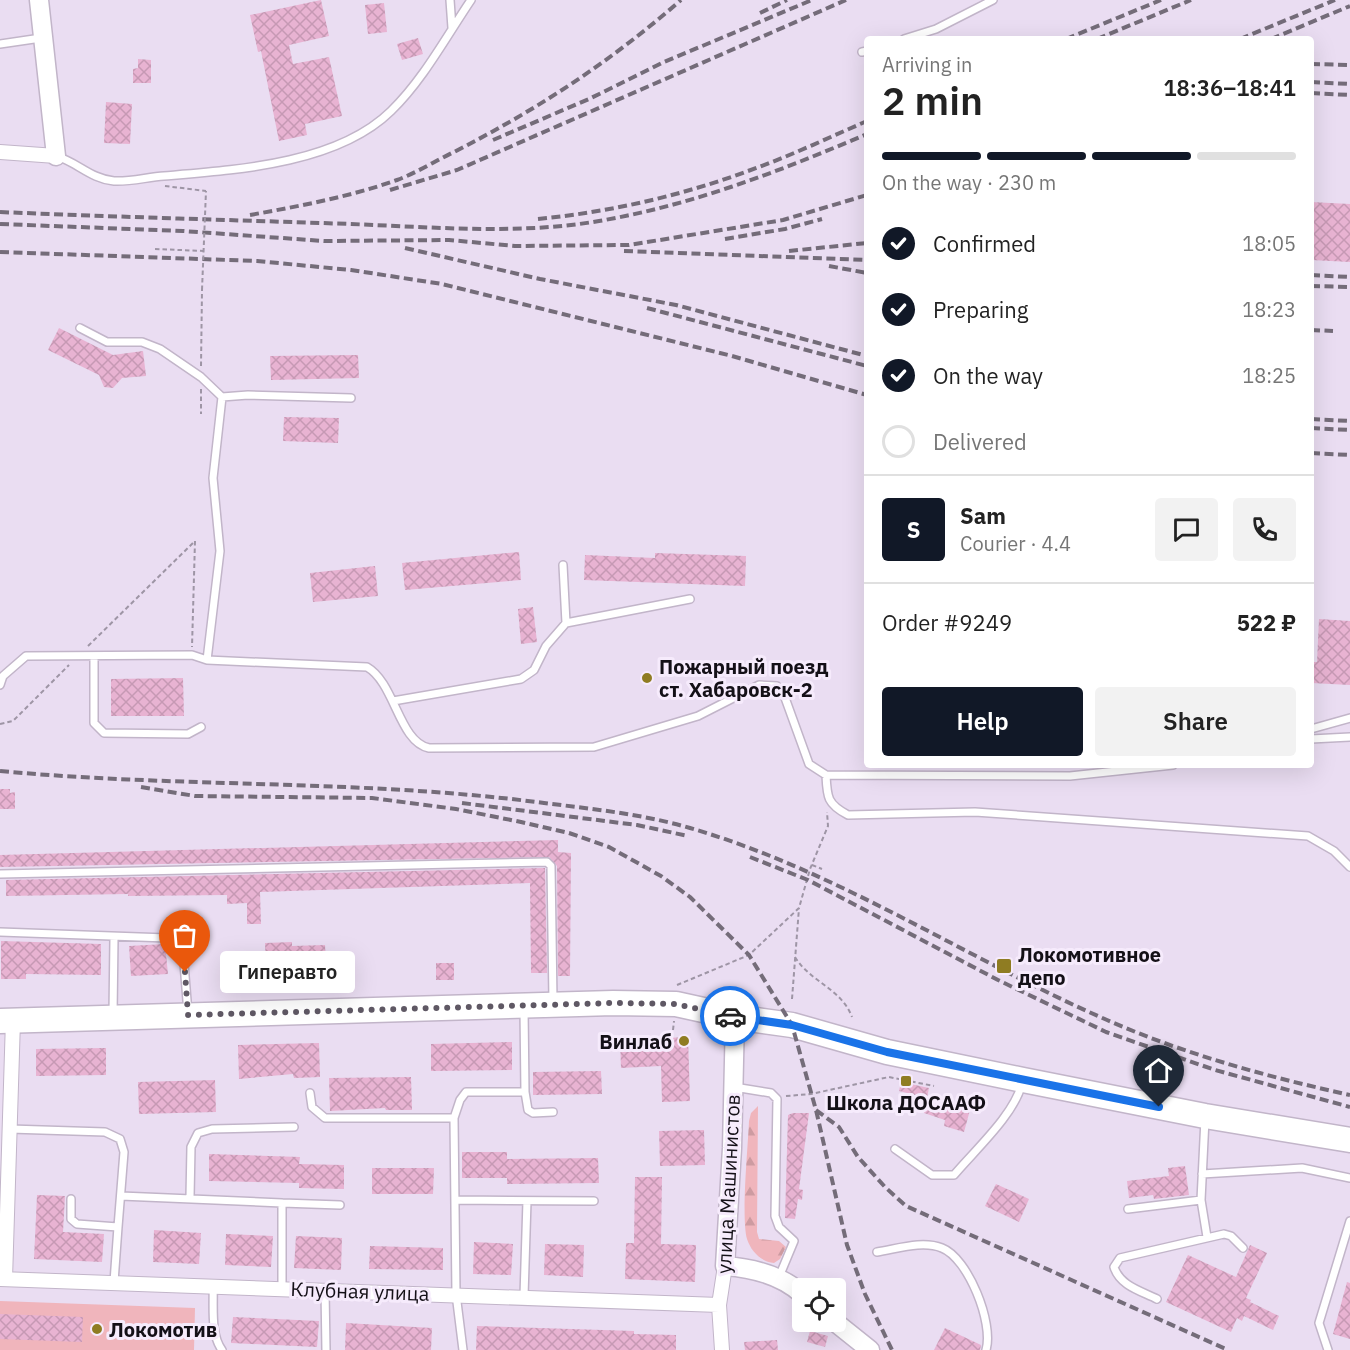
<!DOCTYPE html>
<html lang="en">
<head>
<meta charset="utf-8">
<style>
	:root { --surface:#fff; --page:#f2f2f2; --text:#222; --muted:#767676; --line:#e0e0e0; --accent:#111827 }
	body { margin:0; font-family:"IBM Plex Sans",sans-serif; background:var(--page); color:var(--text); height:100vh; display:flex; flex-direction:column; font-size:22px; white-space:nowrap }
	* { box-sizing:border-box; margin:0 }
	p { font-size:20px; color:var(--muted) }
	.icon { flex:none; width:33px; height:33px; fill:none; stroke:currentColor; stroke-width:2; stroke-linecap:round; stroke-linejoin:round }
	.map { position:relative; flex:1; overflow:hidden }
	.drawer { position:absolute; left:864px; top:36px; width:450px; height:732px; display:flex; flex-direction:column; background:var(--surface); border-radius:6px; box-shadow:0 6px 24px #0002 }
	.drawer>* { flex:none }
	.fabs { position:absolute; left:792px; top:1278px; display:grid; gap:12px }
	.fabs a { display:grid; place-items:center; width:54px; height:54px; border-radius:6px; background:var(--surface); box-shadow:0 6px 24px #0002; font-size:30px }
	.pin { position:absolute; display:grid; place-items:center; width:51px; height:51px; color:#fff; margin:-62px -26px; border-radius:50% 50% 50% 0; rotate:-45deg; box-shadow:0 0 6px #0007 }
	.pin .icon { rotate:45deg }
	.courier { position:absolute; display:grid; place-items:center; width:60px; height:60px; margin:-30px; border:4px solid #1a73e8; border-radius:50%; background:#fff; color:#222; box-shadow:0 2px 8px #0007 }
	.bubble { position:absolute; height:42px; border-radius:6px; background:var(--surface); box-shadow:0 6px 24px #0002; font-size:20px; font-weight:600; line-height:42px; text-align:center }
	.headline em { font-style:normal; font-weight:600 }
	.headline div { display:flex; flex-direction:column-reverse }
	.headline { display:flex; align-items:center; justify-content:space-between; height:102px; padding:0 18px }
	h1 { font-size:39px; font-weight:600; line-height:45px }
	.bar { display:grid; grid-template-columns:repeat(4,1fr); gap:9px 6px; align-content:center; height:72px; padding:0 18px }
	.bar i { height:8px; border-radius:4px; background:var(--line) }
	.bar .selected { background:var(--accent) }
	.bar p { grid-column:span 4 }
	.line { display:flex; align-items:center; gap:15px; padding:0 18px; border-top:2px solid var(--line) }
	.line div { flex:1 }
	.round { display:grid; place-items:center; flex:none; width:63px; height:63px; border-radius:6px; background:var(--page) }
	ol { padding:0 18px; list-style:none }
	li { display:flex; align-items:center; gap:18px; height:66px }
	li p { margin-inline-start:auto }
	li .icon { padding:6px; border-radius:50%; background:var(--accent); color:#fff; stroke-width:4 }
	li:last-child { color:var(--muted) }
	li i { width:33px; height:33px; border:3px solid var(--line); border-radius:50% }
	.button { display:flex; gap:12px; margin-top:auto; padding:12px 18px }
	.button a { flex:1; height:69px; border-radius:6px; background:var(--accent); color:#fff; font-size:24px; font-weight:600; line-height:69px; text-align:center }
	.button a+a { background:var(--page); color:var(--text) }
	.map>svg:first-child { display:block }
	.grass { fill:#f0b5bc }
	.forest { fill:url(#forest-firs) }
	.building { fill:url(#building-cross-hatch) }
	.lines { fill:none; stroke-linecap:round; stroke-linejoin:round }
	.lane-casing { stroke:#c2b5c9; stroke-width:10 }
	.street-casing { stroke:#c2b5c9; stroke-width:16 }
	.secondary-casing { stroke:#c2b5c9; stroke-width:21 }
	.highway-casing { stroke:#c2b5c9; stroke-width:27 }
	.path { stroke:#9e95a5; stroke-width:2; stroke-dasharray:4.5 3; stroke-linecap:butt }
	.lane { stroke:#fff; stroke-width:7 }
	.street { stroke:#fff; stroke-width:14 }
	.secondary { stroke:#fff; stroke-width:18 }
	.highway { stroke:#fff; stroke-width:24 }
	.rail { stroke:#746c79; stroke-width:4; stroke-dasharray:9 4.5; stroke-linecap:butt }
	.path-bridge { stroke:#9e95a5; stroke-width:2; stroke-dasharray:4.5 3; stroke-linecap:butt }
	.done { stroke:#5f5864; stroke-width:6; stroke-dasharray:0 10.8 }
	.route { stroke:#1a73e8; stroke-width:8 }
	.poi-dot { fill:#8f7c22; stroke:#f6ebfc; stroke-width:2 }
	.labels { text-anchor:middle; dominant-baseline:central; stroke-width:6; stroke-linejoin:round; paint-order:stroke }
	.poi-label { font-size:20px; font-weight:bold; fill:#141017; stroke:#f6ebfc; text-anchor:start }
	.street-label { font-size:20px; fill:#141017; stroke:#f6ebfc }
</style>
</head>
<body>
<div class="map">
<svg width="1350" height="1350" viewBox="0 0 1350 1350">
	<defs>
		<pattern id="forest-firs" width="22" height="20" patternUnits="userSpaceOnUse" patternTransform="scale(1.5)"><rect width="22" height="20" fill="#f0b5bc"/><path d="M5 1l3.5 6h-7zM16 11l3.5 6h-7z" fill="#cd9ba1"/></pattern>
		<pattern id="building-cross-hatch" width="8" height="8" patternUnits="userSpaceOnUse" patternTransform="scale(1.5)"><rect width="8" height="8" fill="#e8b3d2"/><path d="M0 0l8 8M0 8l8-8" fill="none" stroke="#c699b4"/></pattern>
	</defs>
	<rect width="100%" height="100%" fill="#eaddf2"/>
	<path class="grass" d="M 0,1301 L 195,1308 L 194,1350 L 0,1350 Z"/>
	<path class="forest" d="M 758,1106 L 757,1232 L 759,1239 L 779,1241 L 786,1247 L 780,1259 L 774,1263 C 761,1262 751,1251 747,1239 C 741,1217 748,1147 749,1121 L 751,1113 Z"/>
	<path class="building" d="M 321,0 L 329,36 L 289,45 L 293,64 L 329,57 L 342,116 L 305,124 L 307,135 L 279,141 L 261,51 L 258,52 L 250,15 Z
		M 384,3 L 387,32 L 368,34 L 365,5 Z
		M 418,38 L 423,54 L 402,60 L 397,44 Z
		M 138,59 L 151,60 L 151,83 L 133,83 L 133,69 L 138,68 Z
		M 106,102 L 132,104 L 130,144 L 104,143 Z
		M 1311,202 L 1350,204 L 1350,262 L 1311,260 Z
		M 59,328 L 113,355 L 143,351 L 146,376 L 122,378 L 113,388 L 104,387 L 99,375 L 48,350 Z
		M 358,355 L 359,378 L 271,380 L 270,356 Z
		M 284,417 L 339,418 L 338,443 L 283,441 Z
		M 519,552 L 521,580 L 405,590 L 402,563 Z
		M 655,553 L 746,556 L 745,586 L 584,580 L 585,555 L 655,558 Z
		M 375,566 L 378,596 L 313,602 L 310,573 Z
		M 533,607 L 537,642 L 521,644 L 518,609 Z
		M 1319,619 L 1350,621 L 1350,685 L 1311,683 L 1311,662 L 1317,662 Z
		M 183,678 L 184,716 L 111,716 L 111,679 Z
		M 0,789 L 10,789 L 10,793 L 15,792 L 15,809 L 0,809 Z
		M 558,840 L 558,852 L 571,853 L 570,976 L 558,976 L 557,866 L 549,857 L 0,867 L 0,855 Z
		M 545,868 L 547,973 L 531,973 L 530,883 L 260,892 L 261,924 L 247,924 L 247,903 L 227,904 L 227,895 L 128,896 L 128,894 L 6,896 L 6,880 Z
		M 1,941 L 101,944 L 101,975 L 26,974 L 26,979 L 1,979 Z
		M 292,942 L 292,946 L 325,945 L 326,963 L 266,966 L 265,943 Z
		M 165,944 L 168,974 L 131,976 L 129,946 Z
		M 436,963 L 454,963 L 454,980 L 436,980 Z
		M 688,1037 L 690,1101 L 662,1102 L 661,1066 L 621,1068 L 620,1040 Z
		M 512,1042 L 512,1070 L 431,1071 L 431,1044 Z
		M 319,1043 L 320,1077 L 294,1078 L 293,1074 L 239,1079 L 238,1045 Z
		M 106,1048 L 106,1075 L 36,1076 L 36,1049 Z
		M 601,1071 L 602,1094 L 533,1095 L 533,1072 Z
		M 411,1077 L 412,1110 L 386,1110 L 385,1108 L 330,1111 L 329,1078 Z
		M 215,1080 L 216,1112 L 139,1114 L 138,1082 Z
		M 901,1082 L 929,1088 L 927,1098 L 899,1091 Z
		M 927,1102 L 948,1109 L 950,1104 L 970,1110 L 964,1132 L 944,1126 L 945,1120 L 924,1113 Z
		M 793,1113 L 809,1113 L 799,1189 L 803,1190 L 802,1200 L 798,1199 L 795,1219 L 785,1218 L 788,1115 Z
		M 704,1130 L 705,1165 L 660,1166 L 659,1131 Z
		M 462,1152 L 507,1152 L 507,1159 L 598,1158 L 599,1183 L 507,1184 L 507,1178 L 462,1178 Z
		M 209,1154 L 300,1157 L 299,1164 L 344,1165 L 344,1189 L 299,1188 L 299,1183 L 209,1181 Z
		M 1185,1166 L 1189,1195 L 1154,1199 L 1153,1195 L 1129,1198 L 1127,1181 L 1169,1176 L 1168,1168 Z
		M 372,1168 L 434,1168 L 433,1194 L 372,1194 Z
		M 635,1177 L 662,1177 L 661,1244 L 696,1245 L 695,1282 L 625,1279 L 626,1243 L 634,1243 Z
		M 996,1184 L 1029,1199 L 1019,1222 L 985,1206 Z
		M 37,1195 L 65,1196 L 63,1232 L 104,1234 L 102,1262 L 34,1259 Z
		M 154,1230 L 201,1233 L 199,1264 L 153,1262 Z
		M 226,1234 L 273,1236 L 271,1267 L 225,1265 Z
		M 296,1236 L 342,1238 L 341,1270 L 294,1268 Z
		M 474,1242 L 513,1244 L 511,1275 L 473,1274 Z
		M 545,1244 L 584,1245 L 583,1277 L 544,1275 Z
		M 1250,1245 L 1267,1253 L 1246,1298 L 1251,1300 L 1250,1302 L 1279,1316 L 1273,1330 L 1244,1316 L 1242,1321 L 1237,1318 L 1231,1332 L 1166,1302 L 1188,1255 L 1236,1277 Z
		M 370,1246 L 443,1248 L 443,1270 L 369,1269 Z
		M 1347,1282 L 1350,1283 L 1350,1339 L 1333,1334 Z
		M 0,1314 L 83,1317 L 82,1342 L 0,1339 Z
		M 233,1317 L 319,1321 L 317,1347 L 231,1343 Z
		M 346,1323 L 432,1328 L 431,1350 L 345,1350 Z
		M 477,1326 L 634,1331 L 634,1334 L 676,1335 L 676,1350 L 476,1350 Z
		M 945,1328 L 981,1345 L 980,1350 L 934,1350 Z
		M 810,1331 L 828,1336 L 825,1347 L 807,1342 Z
		M 777,1340 L 778,1350 L 745,1350 L 744,1342 Z"/>
	<g class="lines">
		<defs>
			<path id="lane" d="M 450,0 L 452,28
				M 904,39 L 936,29 L 993,0
				M 0,44 L 41,38
				M 862,52 L 867,51
				M 56,156 C 77,162 91,179 114,181 C 130,182 148,177 164,176 C 236,170 337,164 391,111 C 423,80 446,37 471,0
				M 80,328 L 107,342 L 142,342 L 160,349 L 201,377 L 222,397 L 248,395 L 351,398
				M 563,565 L 566,623
				M 94,656 L 94,723 L 104,733 L 188,734 L 201,727
				M 207,660 L 220,551 L 213,478 L 222,397
				M 0,685 L 3,676 L 26,656 L 192,655 L 207,660 L 367,667 C 395,683 399,742 429,748 L 594,747 L 698,716 L 759,685 L 777,686 L 784,695 L 809,764 L 826,775 L 1070,776 L 1173,765
				M 393,701 L 521,679 L 534,670 L 546,646 L 566,623 L 690,599
				M 1311,729 L 1350,718
				M 1311,739 L 1350,737
				M 826,775 C 827,797 827,804 848,815 L 975,812 L 1308,836 L 1334,851 L 1350,867
				M 0,874 L 547,862 L 551,866 L 553,1001
				M 0,932 L 167,938 L 178,943 L 183,951 L 188,1013
				M 113,1014 L 114,938
				M 734,1087 L 771,1093 L 777,1099 L 775,1216 L 779,1227 L 794,1241 L 779,1277
				M 525,1092 L 528,1110 L 533,1113 L 553,1112
				M 310,1093 L 312,1107 L 325,1118 L 454,1118 L 456,1294 L 463,1350
				M 454,1118 L 460,1100 L 466,1092 L 525,1092 L 524,1009
				M 1205,1119 L 1201,1200 L 1207,1237
				M 10,1129 L 105,1132 L 120,1139 L 124,1152 L 118,1227
				M 895,1149 L 932,1175 L 954,1175 C 975,1150 1015,1114 1022,1083
				M 1202,1174 L 1302,1168 L 1350,1178
				M 121,1196 L 282,1203
				M 190,1197 L 191,1147 L 198,1133 L 212,1129 L 294,1127
				M 71,1199 L 71,1219 L 77,1224 L 118,1227 L 114,1282
				M 455,1200 L 594,1201
				M 1128,1209 L 1201,1200
				M 877,1252 C 897,1249 922,1240 942,1248 C 968,1258 994,1323 986,1350
				M 213,1286 C 214,1305 210,1334 222,1350
				M 282,1288 L 282,1203 L 340,1205
				M 325,1290 L 326,1350
				M 524,1296 L 527,1201
				M 1157,1299 C 1141,1291 1120,1286 1114,1267 L 1120,1258 L 1224,1234 L 1231,1236 L 1243,1248
				M 1328,1350 L 1319,1323 L 1350,1221"/>
			<path id="street" d="M 0,152 L 56,156
				M 0,1279 L 719,1305
				M 5,1279 L 13,1020
				M 722,1350 L 719,1305 L 725,1266"/>
			<path id="secondary" d="M 39,0 L 56,156
				M 735,1017 L 732,1148 L 725,1266 C 752,1268 781,1275 802,1294
				M 835,1322 L 870,1350"/>
			<path id="highway" d="M 0,1021 L 613,1003 L 676,1004 L 735,1017 L 792,1025 L 887,1052 L 1023,1080 L 1205,1116 L 1350,1140"/>
		</defs>
		<use href="#lane" class="lane-casing"/>
		<use href="#street" class="street-casing"/>
		<use href="#secondary" class="secondary-casing"/>
		<use href="#highway" class="highway-casing"/>
		<path class="path" d="M 165,186 L 206,191
			M 155,249 L 204,251
			M 201,366 L 202,290
			M 201,389 L 201,414
			M 88,646 L 195,541 L 192,647
			M 0,724 L 13,721 L 69,665
			M 812,865 L 822,869
			M 795,957 C 810,982 841,988 852,1017
			M 677,985 L 749,955 L 799,908 L 810,869 L 828,826 L 827,812
			M 792,999 L 799,908
			M 673,1030 L 674,1021
			M 786,1096 L 811,1094 L 889,1077 L 934,1086"/>
		<use href="#lane" class="lane"/>
		<use href="#street" class="street"/>
		<use href="#secondary" class="secondary"/>
		<use href="#highway" class="highway"/>
		<path class="rail" d="M 760,13 L 787,0
			M 1066,39 L 1161,0
			M 1097,39 L 1191,0
			M 1240,39 L 1335,0
			M 1271,39 L 1350,6
			M 1311,64 L 1350,65
			M 1311,82 L 1350,84
			M 1311,93 L 1350,95
			M 493,140 L 589,99 L 664,62 L 812,0
			M 390,190 L 457,170 L 846,0
			M 0,212 C 117,217 233,220 350,224 C 432,227 518,235 599,221 C 693,205 780,171 867,134
			M 250,215 C 300,206 349,197 397,180 C 416,173 435,161 454,152 C 538,109 610,62 681,0
			M 538,219 C 610,212 680,196 748,171 C 788,157 828,138 867,121
			M 0,224 L 183,231 L 324,241 L 449,240 L 515,246 L 629,245 L 783,220 L 867,195
			M 725,239 L 785,229 L 822,219
			M 405,248 L 540,279 L 676,305 L 867,356
			M 624,251 L 867,260
			M 789,251 L 867,243
			M 0,252 L 257,261 L 351,270 L 442,284 L 732,356 L 867,395
			M 829,266 L 867,273
			M 1311,275 L 1350,277
			M 1311,286 L 1350,287
			M 647,308 L 867,366
			M 1311,330 L 1333,331
			M 1311,419 L 1350,421
			M 1311,428 L 1350,430
			M 1311,453 L 1350,455
			M 0,771 C 181,788 363,779 544,803 C 593,809 642,814 690,828 C 838,871 967,959 1107,1020 C 1184,1054 1268,1077 1350,1095
			M 141,787 L 195,796 L 372,798 L 456,809 L 521,822 L 569,833 L 609,847 L 661,876 L 690,897 L 749,955 L 792,1025 L 816,1110 L 847,1245 L 865,1294 L 892,1350
			M 462,803 L 637,825 L 688,836
			M 750,857 L 808,880 L 998,980 L 1106,1032 L 1215,1070 L 1350,1107
			M 816,1110 L 839,1127 L 858,1157 L 885,1187 L 906,1206 L 1228,1350"/>
		<path class="path-bridge" d="M 202,290 L 206,191"/>
	</g>
	<g class="lines">
		<path class="done" d="M 185,972 L 188,1015 L 613,1003 L 676,1004 L 730,1016"/>
		<path class="route" d="M 730,1016 L 792,1025 L 887,1052 L 1159,1107"/>
	</g>
	<g class="poi-dot">
		<circle cx="647" cy="678" r="6"/>
		<rect x="996" y="958" width="16" height="16" rx="3"/>
		<circle cx="684" cy="1041" r="6"/>
		<rect x="900" y="1075" width="12" height="12" rx="3"/>
		<circle cx="97" cy="1329" r="6"/>
	</g>
	<g class="labels">
		<g class="poi-label">
			<text x="659" y="666">Пожарный поезд<tspan x="659" dy="23">ст. Хабаровск-2</tspan></text>
			<text x="1018" y="954">Локомотивное<tspan x="1018" dy="23">депо</tspan></text>
			<text x="672" y="1041" text-anchor="end">Винлаб</text>
			<text x="906" y="1102" text-anchor="middle">Школа ДОСААФ</text>
			<text x="109" y="1329">Локомотив</text>
		</g>
		<g class="street-label">
			<text transform="translate(728 1184) rotate(-87)">улица Машинистов</text>
			<text transform="translate(360 1291) rotate(2)">Клубная улица</text>
		</g>
	</g>
</svg>
<div class="fabs">
<a><svg class="icon" aria-label="locate" viewBox="0 0 24 24"><circle cx="12" cy="12" r="6"/><path d="M12 2v4M12 18v4M2 12h4M18 12h4"/></svg></a>
</div>
<div class="pin" style="left:185px;top:972px;background:#ea580c"><svg class="icon" aria-label="bag" viewBox="0 0 24 24"><path d="M5 8h14l-1 12H6zM9 8a3 3 0 0 1 6 0"/></svg></div>
<div class="pin" style="left:1159px;top:1107px;background:#1f2937"><svg class="icon" aria-label="home" viewBox="0 0 24 24"><path d="M3 11l9-7 9 7M6 9v11h12V9"/></svg></div>
<div class="courier" style="left:730px;top:1016px"><svg class="icon" aria-label="car" viewBox="0 0 24 24"><path d="M5 17H2v-5l4-1 3-4h7l3 4 3 1v5h-3M9 17h6M6 11h13"/><circle cx="7" cy="17" r="2"/><circle cx="17" cy="17" r="2"/></svg></div>
<div class="bubble" style="left:220px;top:951px;width:135px">Гиперавто</div>
<section class="drawer">
<div class="headline"><div><h1>2 min</h1><p>Arriving in</p></div><em>18:36–18:41</em></div>
<div class="bar"><i class="selected"></i><i class="selected"></i><i class="selected"></i><i></i><p>On the way · 230 m</p></div>
<ol>
<li><svg class="icon" aria-label="check" viewBox="0 0 24 24"><path d="M5 12l5 5 9-10"/></svg>Confirmed<p>18:05</p></li>
<li><svg class="icon" aria-label="check" viewBox="0 0 24 24"><path d="M5 12l5 5 9-10"/></svg>Preparing<p>18:23</p></li>
<li><svg class="icon" aria-label="check" viewBox="0 0 24 24"><path d="M5 12l5 5 9-10"/></svg>On the way<p>18:25</p></li>
<li><i></i>Delivered</li>
</ol>
<div class="line" style="height:108px"><b class="round" style="background:var(--accent);color:#fff">S</b><div><b>Sam</b><p>Courier · 4.4</p></div><a class="round"><svg class="icon" aria-label="chat" viewBox="0 0 24 24"><path d="M4 5h16v11H9l-5 4z"/></svg></a><a class="round"><svg class="icon" aria-label="phone" viewBox="0 0 24 24"><path d="M5 4h4l2 5-3 2q2 4 5 5l2-3 5 2v4C11 20 4 13 5 4z"/></svg></a></div>
<div class="line" style="height:78px"><div>Order #9249</div><b>522 ₽</b></div>
<div class="button"><a>Help</a><a>Share</a></div>
</section>
</div>
</body>
</html>
